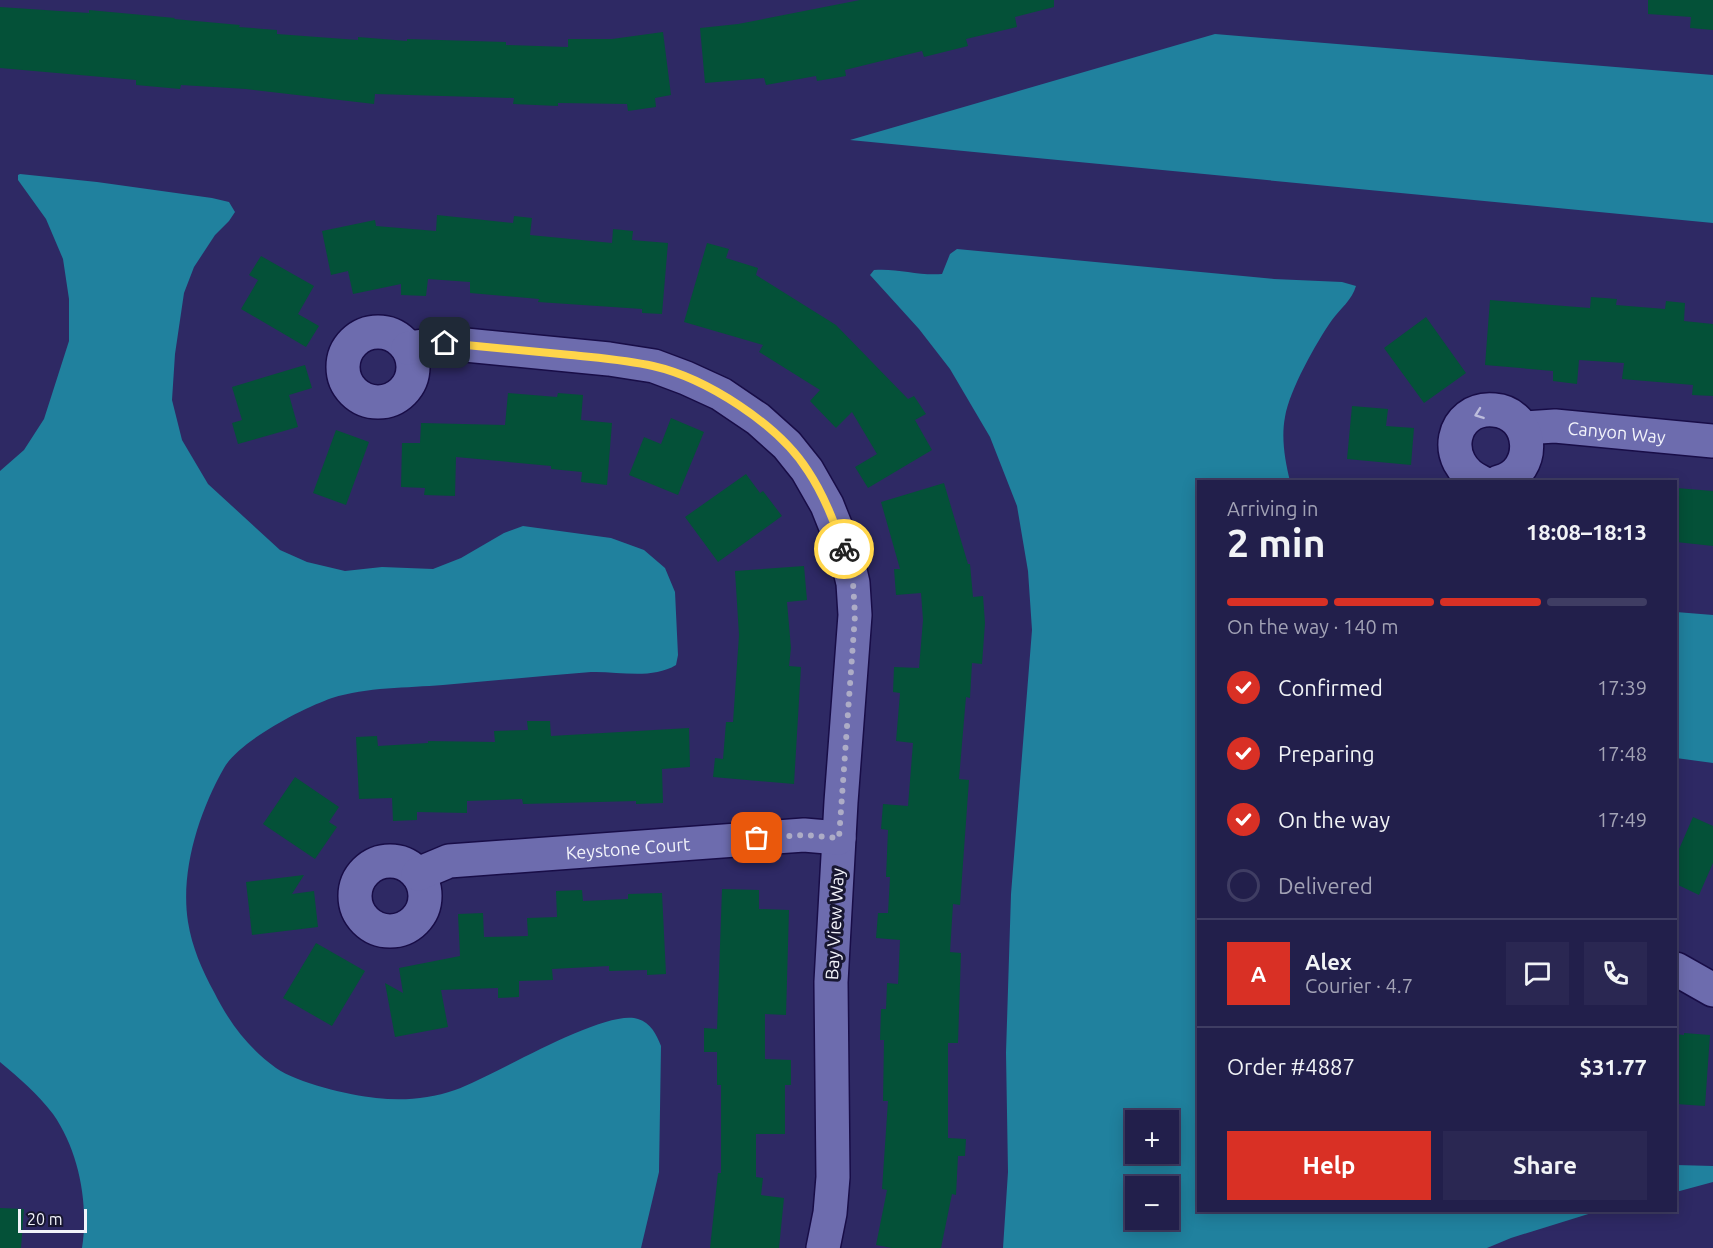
<!DOCTYPE html>
<html lang="en">
<head>
<meta charset="utf-8">
<style>
	:root { --surface:#221f4b; --page:#2a2752; --text:#f1f3f6; --muted:#a2a2b5; --line:#3f3d63; --accent:#d93025 }
	body { margin:0; font-family:Ubuntu,sans-serif; background:var(--page); color:var(--text); height:100vh; display:flex; flex-direction:column; font-size:22px; white-space:nowrap }
	* { box-sizing:border-box; margin:0 }
	p { font-size:20px; color:var(--muted) }
	.icon { flex:none; width:33px; height:33px; fill:none; stroke:currentColor; stroke-width:2; stroke-linecap:round; stroke-linejoin:round }
	.map { position:relative; flex:1; overflow:hidden }
	.panel { position:absolute; left:1197px; top:480px; width:480px; height:732px; display:flex; flex-direction:column; background:var(--surface); border-radius:0px; box-shadow:0 3px 15px #0003,0 0 0 2px var(--line) }
	.panel>* { flex:none }
	.controls { position:absolute; left:1125px; top:1110px; display:grid; gap:12px }
	.controls a { display:grid; place-items:center; width:54px; height:54px; border-radius:0px; background:var(--surface); box-shadow:0 3px 15px #0003,0 0 0 2px var(--line); font-size:30px }
	.scale { position:absolute; left:18px; bottom:15px; width:69px; box-sizing:border-box; padding-left:6px; border:3px solid #f2f3fa; border-top:0; font-size:16px; line-height:21px; white-space:nowrap; color:#f2f3fa; -webkit-text-stroke:4px #181731; paint-order:stroke }
	.pin { position:absolute; display:grid; place-items:center; width:51px; height:51px; color:#fff; margin:-26px; border-radius:12px; box-shadow:0 3px 9px #0006 }
	.courier { position:absolute; display:grid; place-items:center; width:60px; height:60px; margin:-30px; border:4px solid #ffd54a; border-radius:50%; background:#fff; color:#222; box-shadow:0 2px 8px #0007 }
	.summary em { font-style:normal; font-weight:700 }
	.summary div { display:flex; flex-direction:column-reverse }
	.summary { display:flex; align-items:center; justify-content:space-between; height:102px; padding:0 30px }
	h1 { font-size:39px; font-weight:700; line-height:45px }
	.bar { display:grid; grid-template-columns:repeat(4,1fr); gap:9px 6px; align-content:center; height:72px; padding:0 30px }
	.bar i { height:8px; border-radius:4px; background:var(--line) }
	.bar .on { background:var(--accent) }
	.bar p { grid-column:span 4 }
	.line { display:flex; align-items:center; gap:15px; padding:0 30px; border-top:2px solid var(--line) }
	.line div { flex:1 }
	.round { display:grid; place-items:center; flex:none; width:63px; height:63px; border-radius:0px; background:var(--page) }
	ol { padding:0 30px; list-style:none }
	li { display:flex; align-items:center; gap:18px; height:66px }
	li p { margin-inline-start:auto }
	li .icon { padding:6px; border-radius:50%; background:var(--accent); color:#fff; stroke-width:4 }
	li:last-child { color:var(--muted) }
	li i { width:33px; height:33px; border:3px solid var(--line); border-radius:50% }
	.cta { display:flex; gap:12px; margin-top:auto; padding:12px 30px }
	.cta a { flex:1; height:69px; border-radius:0px; background:var(--accent); color:#fff; font-size:24px; font-weight:700; line-height:69px; text-align:center }
	.cta a+a { background:var(--page); color:var(--text) }
	.map>svg:first-child { display:block }
	.water { fill:#20819e; fill-rule:evenodd }
	.building { fill:#045138 }
	.lines { fill:none; stroke-linecap:round; stroke-linejoin:round }
	.minor-casing { stroke:#180d47; stroke-width:36 }
	.minor { stroke:#6d6cae; stroke-width:33 }
	.oneway { stroke:#bdbddc }
	.done { stroke:#adacc6; stroke-width:6; stroke-dasharray:0 10.8 }
	.route { stroke:#ffd54a; stroke-width:8 }
	.labels { text-anchor:middle; dominant-baseline:central; stroke-width:6; stroke-linejoin:round; paint-order:stroke }
	.street-label { font-size:18px; fill:#f2f3fa; stroke:#181731 }
</style>
</head>
<body>
<div class="map">
<svg width="1713" height="1248" viewBox="0 0 1713 1248">
	<rect width="100%" height="100%" fill="#2e2964"/>
	<path class="water" d="M 1215,34 L 1713,75 L 1713,223 L 850,140 Z
		M 20,174 L 97,182 L 212,198 L 229,202 L 235,212 L 229,221 L 215,235 L 194,267 L 184,293 L 175,354 L 172,400 L 182,440 L 208,484 L 280,550 L 307,562 L 345,571 L 382,567 L 433,569 L 461,558 L 504,533 L 523,526 L 611,538 L 644,550 L 665,568 L 675,592 L 678,655 L 676,665 C 651,680 618,671 591,672 C 541,676 492,681 443,685 C 407,688 367,687 332,698 C 303,708 239,741 224,768 C 199,812 180,871 188,922 C 192,947 202,970 214,992 C 229,1022 248,1048 276,1068 C 297,1083 349,1095 376,1098 C 403,1101 429,1099 455,1090 C 493,1077 604,1008 638,1019 C 651,1023 656,1034 661,1046 L 659,1172 L 641,1248 L 82,1248 C 89,1204 79,1151 53,1114 C 38,1094 19,1078 0,1062 L 0,471 L 24,450 L 44,419 L 69,341 L 69,299 L 63,259 L 46,219 L 18,180 L 18,175 Z
		M 957,249 L 1274,279 L 1342,282 L 1356,286 C 1352,300 1340,309 1332,320 C 1316,343 1290,389 1285,417 C 1281,438 1285,461 1290,481 L 1198,482 L 1198,1210 L 1598,1211 L 1511,1238 L 1487,1248 L 1003,1248 L 1008,1172 L 1006,1053 L 1011,894 L 1032,630 L 1028,571 L 1017,506 L 990,437 L 950,369 L 919,329 L 870,275 L 874,270 C 897,268 919,276 942,274 L 950,254 ZM 1136,1120 L 1168,1120 L 1168,1154 L 1136,1154 ZM 1136,1186 L 1168,1186 L 1168,1220 L 1136,1220 Z
		M 1676,612 L 1713,615 L 1713,763 L 1676,758 Z
		M 1676,1165 L 1713,1166 L 1713,1182 L 1676,1192 Z"/>
	<path class="building" d="M 860,0 L 1054,0 L 1054,7 L 1015,17 L 1017,27 L 966,39 L 968,46 L 924,57 L 922,51 L 845,70 L 846,76 L 817,81 L 816,76 L 766,85 L 764,78 L 705,83 L 700,28 L 738,24 Z
		M 1648,0 L 1713,0 L 1713,30 L 1690,28 L 1691,17 L 1648,14 Z
		M 0,7 L 89,13 L 89,10 L 175,18 L 174,19 L 240,25 L 239,27 L 277,30 L 277,34 L 358,40 L 358,37 L 407,41 L 407,39 L 506,42 L 506,45 L 568,47 L 568,39 L 612,39 L 663,32 L 671,95 L 655,98 L 656,107 L 628,111 L 627,104 L 558,103 L 558,106 L 513,104 L 514,98 L 375,94 L 374,104 L 246,89 L 181,85 L 180,89 L 136,85 L 136,80 L 0,68 Z
		M 437,215 L 513,223 L 514,216 L 532,218 L 530,235 L 612,243 L 613,229 L 633,231 L 632,240 L 668,243 L 662,314 L 642,313 L 642,309 L 538,302 L 539,299 L 470,293 L 470,282 L 428,279 L 426,296 L 401,295 L 401,284 L 353,294 L 348,271 L 331,275 L 322,231 L 375,220 L 376,226 L 436,231 Z
		M 707,243 L 729,249 L 726,258 L 758,268 L 756,275 L 836,325 L 908,399 L 914,396 L 926,414 L 915,420 L 932,450 L 868,488 L 855,467 L 877,454 L 852,412 L 836,428 L 810,401 L 820,390 L 759,352 L 763,345 L 684,322 Z
		M 261,256 L 314,286 L 298,314 L 319,326 L 306,347 L 241,309 L 258,280 L 249,275 Z
		M 1591,297 L 1617,299 L 1616,305 L 1665,309 L 1666,301 L 1685,303 L 1684,321 L 1713,324 L 1713,396 L 1692,395 L 1693,385 L 1622,379 L 1624,363 L 1579,360 L 1577,384 L 1553,381 L 1553,371 L 1485,365 L 1490,300 L 1590,308 Z
		M 1426,317 L 1466,373 L 1424,403 L 1384,348 Z
		M 305,365 L 312,388 L 289,395 L 298,427 L 238,444 L 232,423 L 242,420 L 232,387 Z
		M 508,393 L 557,397 L 558,393 L 583,395 L 581,420 L 612,423 L 607,485 L 581,482 L 582,472 L 551,469 L 551,466 L 456,457 L 455,496 L 424,495 L 425,488 L 401,487 L 402,443 L 420,443 L 421,423 L 505,425 Z
		M 1352,406 L 1388,409 L 1386,426 L 1414,428 L 1411,465 L 1347,459 Z
		M 671,418 L 704,432 L 678,495 L 629,475 L 644,437 L 661,444 Z
		M 336,430 L 369,442 L 346,505 L 313,493 Z
		M 746,474 L 760,493 L 763,491 L 782,516 L 718,562 L 685,517 Z
		M 944,483 L 968,564 L 970,564 L 973,597 L 983,596 L 985,623 L 982,664 L 972,663 L 970,698 L 966,697 L 959,779 L 969,780 L 960,905 L 953,904 L 950,952 L 961,953 L 958,1043 L 948,1043 L 948,1138 L 966,1139 L 965,1156 L 958,1156 L 956,1195 L 952,1194 L 941,1248 L 892,1248 L 876,1245 L 887,1190 L 882,1189 L 888,1101 L 883,1101 L 884,1040 L 880,1040 L 881,1009 L 886,1009 L 887,983 L 898,984 L 900,940 L 876,938 L 878,913 L 888,913 L 890,877 L 886,877 L 888,830 L 881,829 L 883,804 L 908,806 L 913,743 L 896,741 L 900,693 L 893,692 L 894,667 L 919,668 L 923,620 L 921,593 L 896,595 L 894,569 L 900,569 L 881,502 Z
		M 1676,488 L 1713,491 L 1713,546 L 1676,542 Z
		M 804,566 L 807,600 L 787,602 L 791,648 L 789,666 L 801,667 L 794,784 L 713,777 L 715,758 L 723,759 L 726,722 L 733,722 L 739,635 L 735,571 Z
		M 527,721 L 550,721 L 551,736 L 689,728 L 690,767 L 662,769 L 663,803 L 636,804 L 636,801 L 523,804 L 522,799 L 467,801 L 467,813 L 417,812 L 417,820 L 393,821 L 392,798 L 359,799 L 356,737 L 377,736 L 378,746 L 428,743 L 428,741 L 495,742 L 494,731 L 528,730 Z
		M 295,777 L 339,807 L 329,822 L 337,827 L 315,859 L 263,824 Z
		M 1693,817 L 1713,826 L 1713,863 L 1699,895 L 1676,884 L 1676,856 Z
		M 304,875 L 292,894 L 314,891 L 318,927 L 252,935 L 246,882 Z
		M 722,889 L 759,890 L 759,909 L 789,910 L 786,1015 L 765,1014 L 765,1059 L 791,1060 L 791,1085 L 785,1085 L 785,1134 L 756,1134 L 756,1177 L 763,1178 L 761,1195 L 784,1198 L 779,1248 L 710,1248 L 718,1173 L 721,1173 L 721,1085 L 717,1085 L 717,1052 L 704,1052 L 704,1028 L 717,1029 Z
		M 582,890 L 583,901 L 628,899 L 628,894 L 662,893 L 666,974 L 647,975 L 647,970 L 609,971 L 609,966 L 552,969 L 553,980 L 519,981 L 519,997 L 498,998 L 498,988 L 441,990 L 448,1027 L 395,1037 L 385,983 L 403,993 L 399,968 L 460,956 L 458,914 L 483,913 L 484,937 L 528,936 L 527,918 L 557,917 L 556,891 Z
		M 316,943 L 365,971 L 332,1026 L 283,998 Z
		M 1684,1033 L 1710,1035 L 1705,1106 L 1676,1104 L 1676,1034 L 1684,1035 Z
		M 0,1208 L 24,1209 L 21,1248 L 0,1248 Z"/>
	<g class="lines">
		<defs>
			<g id="minor">
				<circle cx="378" cy="367" r="35"/>
				<path d="M 408,348 L 445,343 L 609,359 L 654,366 L 686,378 L 721,394 L 758,419 L 787,445 L 807,470 L 827,505 L 845,550 L 853,583 L 855,615 L 841,802 L 831,982 L 833,1177 L 830,1213 L 823,1248"/>
				<path id="s1" d="M 1523,428 L 1555,426 L 1713,441"/>
				<path d="M 1481,482 C 1439,463 1451,406 1494,410 C 1534,413 1539,472 1499,482"/>
				<circle cx="390" cy="896" r="35"/>
				<path id="s2" d="M 418,874 L 449,861 L 804,835 L 839,838"/>
				<path d="M 1676,969 L 1713,990"/>
			</g>
		</defs>
		<use href="#minor" class="minor-casing"/>
		<use href="#minor" class="minor"/>
	</g>
	<defs><path id="oneway-chevron" d="M-2-3.5L2.5 0L-2 3.5" fill="none" stroke-width="1.6" stroke-linecap="round" stroke-linejoin="round" transform="scale(1.5)"/></defs>
	<use class="oneway" href="#oneway-chevron" transform="translate(1479 414) rotate(160)"/>
	<g class="lines">
		<path class="done" d="M 757,838 L 804,835 L 839,838 L 855,615 L 853,583 L 844,549"/>
		<path class="route" d="M 445,343 C 487,347 529,351 571,355 C 598,358 626,360 653,366 C 706,378 778,424 808,471 C 824,495 834,522 844,549"/>
	</g>
	<g class="labels">
		<g class="street-label">
			<text stroke="none"><textPath href="#s1" startOffset="94">Canyon Way</textPath></text>
			<text stroke="none"><textPath href="#s2" startOffset="213">Keystone Court</textPath></text>
			<text transform="translate(834 924) rotate(-87)">Bay View Way</text>
		</g>
	</g>
</svg>
<div class="controls">
<a>+</a>
<a>−</a>
</div>
<div class="scale">20 m</div>
<div class="pin" style="left:757px;top:838px;background:#ea580c"><svg class="icon" aria-label="bag" viewBox="0 0 24 24"><path d="M5 8h14l-1 12H6zM9 8a3 3 0 0 1 6 0"/></svg></div>
<div class="pin" style="left:445px;top:343px;background:#1f2937"><svg class="icon" aria-label="home" viewBox="0 0 24 24"><path d="M3 11l9-7 9 7M6 9v11h12V9"/></svg></div>
<div class="courier" style="left:844px;top:549px"><svg class="icon" aria-label="bike" viewBox="0 0 24 24"><circle cx="6" cy="16" r="4"/><circle cx="18" cy="16" r="4"/><path d="M6 16l4-8h5l3 8M10 8l3 8H6M13 5h3"/></svg></div>
<section class="panel">
<div class="summary"><div><h1>2 min</h1><p>Arriving in</p></div><em>18:08–18:13</em></div>
<div class="bar"><i class="on"></i><i class="on"></i><i class="on"></i><i></i><p>On the way · 140 m</p></div>
<ol>
<li><svg class="icon" aria-label="check" viewBox="0 0 24 24"><path d="M5 12l5 5 9-10"/></svg>Confirmed<p>17:39</p></li>
<li><svg class="icon" aria-label="check" viewBox="0 0 24 24"><path d="M5 12l5 5 9-10"/></svg>Preparing<p>17:48</p></li>
<li><svg class="icon" aria-label="check" viewBox="0 0 24 24"><path d="M5 12l5 5 9-10"/></svg>On the way<p>17:49</p></li>
<li><i></i>Delivered</li>
</ol>
<div class="line" style="height:108px"><b class="round" style="background:var(--accent);color:#fff">A</b><div><b>Alex</b><p>Courier · 4.7</p></div><a class="round"><svg class="icon" aria-label="chat" viewBox="0 0 24 24"><path d="M4 5h16v11H9l-5 4z"/></svg></a><a class="round"><svg class="icon" aria-label="phone" viewBox="0 0 24 24"><path d="M5 4h4l2 5-3 2q2 4 5 5l2-3 5 2v4C11 20 4 13 5 4z"/></svg></a></div>
<div class="line" style="height:78px"><div>Order #4887</div><b>$31.77</b></div>
<div class="cta"><a>Help</a><a>Share</a></div>
</section>
</div>
</body>
</html>
